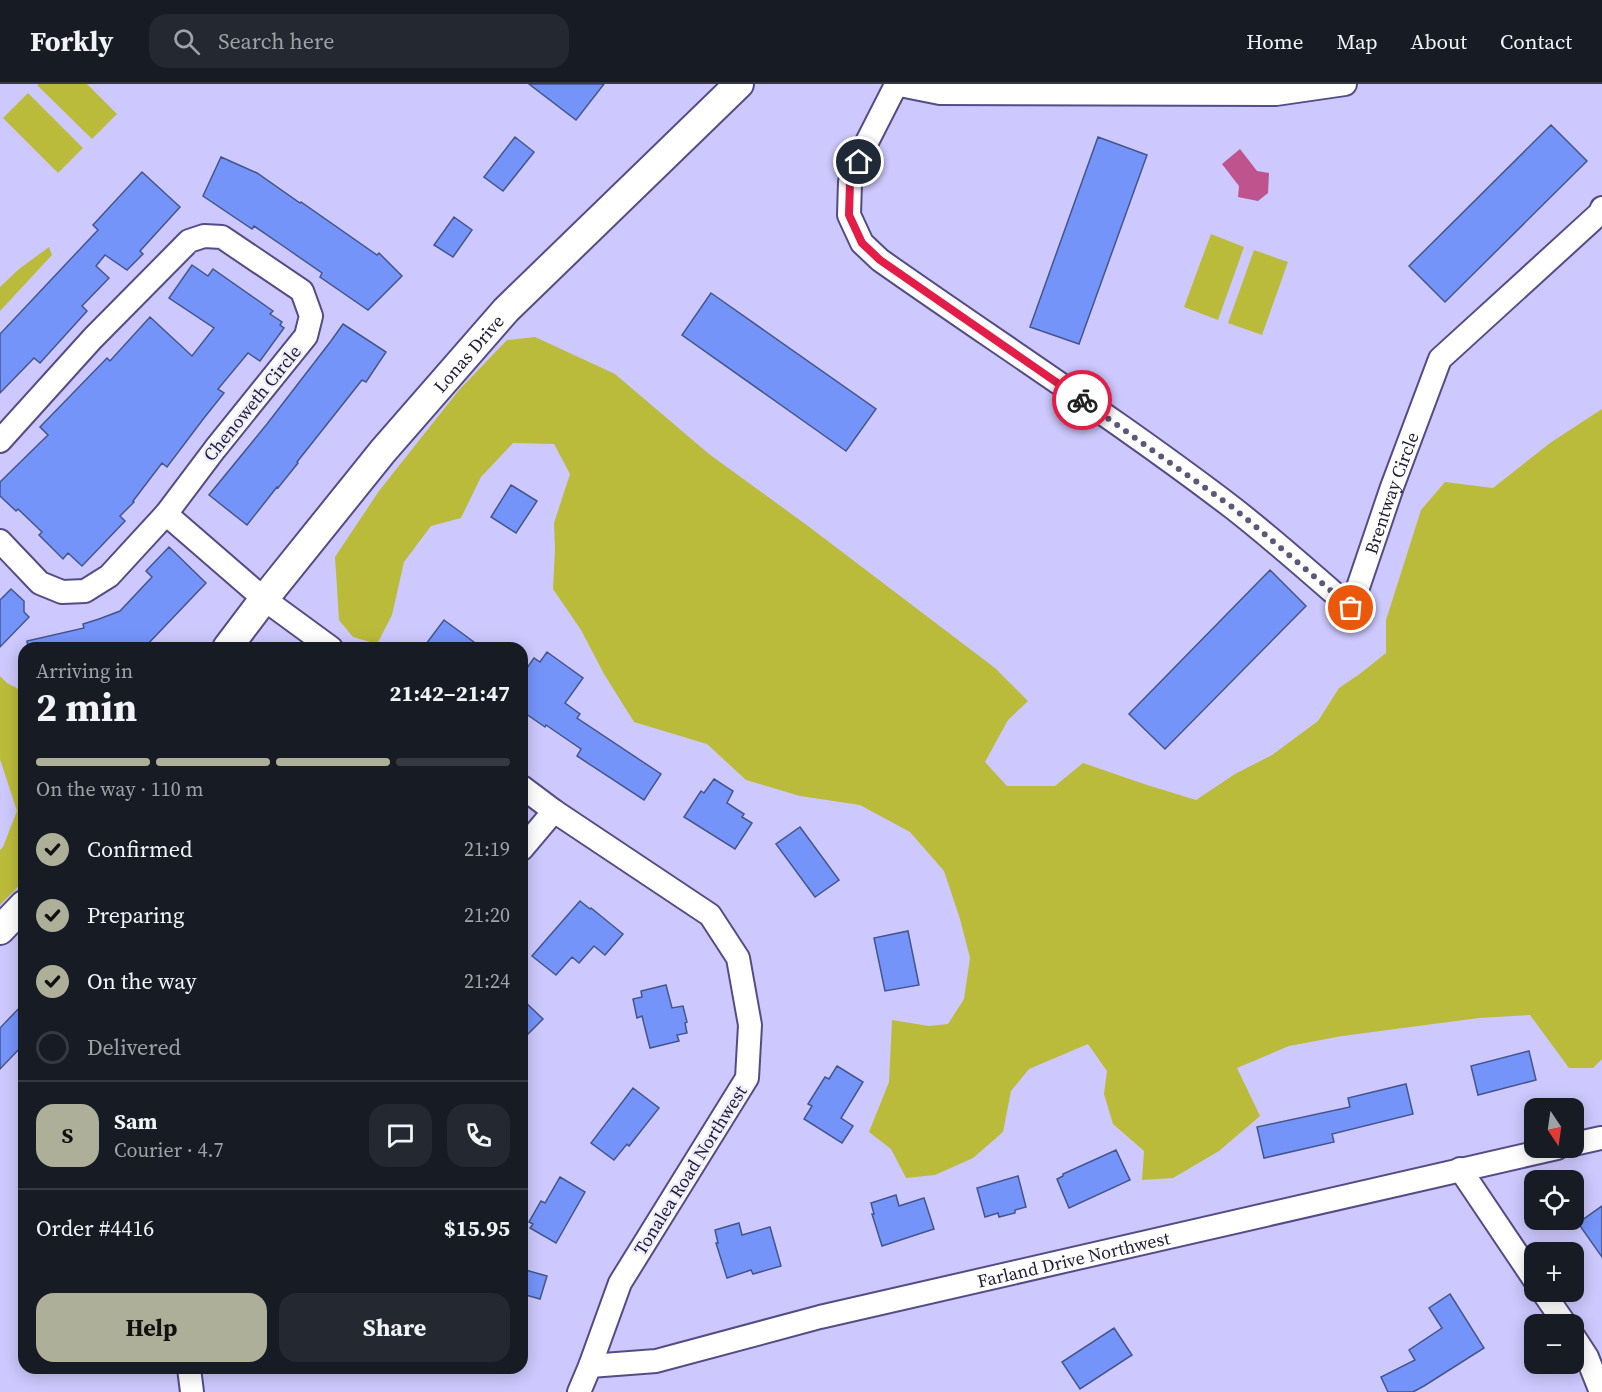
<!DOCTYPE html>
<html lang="en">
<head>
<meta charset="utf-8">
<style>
	:root { --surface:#171b24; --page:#242831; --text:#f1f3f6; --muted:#9ea1a6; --line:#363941; --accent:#aeaf99 }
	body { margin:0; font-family:"Source Serif 4",serif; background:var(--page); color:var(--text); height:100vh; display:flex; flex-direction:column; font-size:22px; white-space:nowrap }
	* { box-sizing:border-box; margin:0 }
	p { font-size:20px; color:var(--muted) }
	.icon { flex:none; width:33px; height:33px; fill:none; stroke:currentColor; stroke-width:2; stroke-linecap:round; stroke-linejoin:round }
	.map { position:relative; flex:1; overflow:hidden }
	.side { position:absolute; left:18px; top:558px; width:510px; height:732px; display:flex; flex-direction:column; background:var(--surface); border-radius:18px; box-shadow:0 3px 15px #0003 }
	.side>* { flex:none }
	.needle { width:39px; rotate:167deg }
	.controls { position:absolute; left:1524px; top:1014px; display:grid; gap:12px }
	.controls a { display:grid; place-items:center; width:60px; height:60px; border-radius:12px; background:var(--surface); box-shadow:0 3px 15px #0003; font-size:30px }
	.pin { position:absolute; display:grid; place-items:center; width:51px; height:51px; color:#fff; margin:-26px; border:3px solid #fff; border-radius:50%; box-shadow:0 2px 6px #0007 }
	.courier { position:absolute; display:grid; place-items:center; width:60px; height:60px; margin:-30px; border:4px solid #e11d48; border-radius:50%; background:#fff; color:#222; box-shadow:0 2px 8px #0007 }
	.head em { font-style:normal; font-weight:700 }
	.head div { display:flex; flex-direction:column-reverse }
	.head { display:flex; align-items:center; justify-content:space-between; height:102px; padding:0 18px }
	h1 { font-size:39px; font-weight:700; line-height:45px }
	.bar { display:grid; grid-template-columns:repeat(4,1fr); gap:9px 6px; align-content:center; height:72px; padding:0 18px }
	.bar i { height:8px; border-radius:4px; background:var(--line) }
	.bar .active { background:var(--accent) }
	.bar p { grid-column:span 4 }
	.line { display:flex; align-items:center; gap:15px; padding:0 18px; border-top:2px solid var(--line) }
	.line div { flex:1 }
	.round { display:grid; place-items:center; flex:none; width:63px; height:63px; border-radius:18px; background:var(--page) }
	ol { padding:0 18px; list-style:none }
	li { display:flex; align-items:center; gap:18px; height:66px }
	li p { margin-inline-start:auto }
	li .icon { padding:6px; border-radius:50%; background:var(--accent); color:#111; stroke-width:4 }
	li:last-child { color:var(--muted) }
	li i { width:33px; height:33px; border:3px solid var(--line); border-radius:50% }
	.cta { display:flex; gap:12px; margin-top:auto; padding:12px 18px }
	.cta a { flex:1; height:69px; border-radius:18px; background:var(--accent); color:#111; font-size:24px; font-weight:700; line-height:69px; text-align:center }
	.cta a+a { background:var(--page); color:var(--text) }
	header { display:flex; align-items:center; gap:36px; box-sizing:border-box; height:84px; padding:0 30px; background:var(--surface); border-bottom:2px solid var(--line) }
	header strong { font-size:28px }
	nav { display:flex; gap:33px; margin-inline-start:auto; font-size:21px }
	.search { width:420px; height:54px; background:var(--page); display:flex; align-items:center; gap:15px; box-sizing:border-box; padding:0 21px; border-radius:18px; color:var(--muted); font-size:22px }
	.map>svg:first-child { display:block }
	.green { fill:#bbbb3b }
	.water { fill:#bf538d }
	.building { fill:#7594fa; stroke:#44558b; stroke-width:1.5 }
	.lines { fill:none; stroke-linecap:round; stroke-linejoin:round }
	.minor-casing { stroke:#554c85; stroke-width:26 }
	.tertiary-casing { stroke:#554c85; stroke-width:32 }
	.minor { stroke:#fff; stroke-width:22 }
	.tertiary { stroke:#fff; stroke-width:28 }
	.done { stroke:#5d587a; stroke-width:6; stroke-dasharray:0 10.8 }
	.route { stroke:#e11d48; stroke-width:8 }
	.labels { text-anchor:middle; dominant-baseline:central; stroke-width:5; stroke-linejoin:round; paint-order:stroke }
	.street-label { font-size:18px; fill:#201c34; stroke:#efeefc }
</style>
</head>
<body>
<header>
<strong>Forkly</strong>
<div class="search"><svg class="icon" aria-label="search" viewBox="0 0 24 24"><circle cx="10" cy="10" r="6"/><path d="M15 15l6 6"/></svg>Search here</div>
<nav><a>Home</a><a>Map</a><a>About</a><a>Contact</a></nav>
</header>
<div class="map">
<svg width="1602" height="1308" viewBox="0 0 1602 1308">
	<rect width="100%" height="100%" fill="#cdc8fd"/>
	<path class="green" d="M 39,0 L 87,0 L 117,30 L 92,55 L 37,1 Z
		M 28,9 L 83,64 L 58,89 L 3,34 Z
		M 1211,150 L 1244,163 L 1218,236 L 1184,223 Z
		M 49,163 L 52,171 L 0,227 L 0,203 L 19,185 Z
		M 1254,166 L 1288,178 L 1262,251 L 1228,239 Z
		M 535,253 L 615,290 L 709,370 L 808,442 L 995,584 L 1028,617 L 1008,636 L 985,678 L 1007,702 L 1055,702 L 1083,679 L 1144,700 L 1196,716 L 1235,690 L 1272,671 L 1318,637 L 1339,604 L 1361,589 L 1386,569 L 1386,536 L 1421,426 L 1445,398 L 1493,404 L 1550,359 L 1602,325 L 1602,975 L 1593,984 L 1569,984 L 1530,931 L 1479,934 L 1342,952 L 1289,962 L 1237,984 L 1260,1032 L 1219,1067 L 1173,1094 L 1142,1096 L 1144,1067 L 1113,1040 L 1104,1010 L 1107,987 L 1088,960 L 1029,985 L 1011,1007 L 1003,1048 L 973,1074 L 935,1091 L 906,1094 L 891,1065 L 869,1048 L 889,998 L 892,936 L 929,942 L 948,940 L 964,915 L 970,874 L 960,835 L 944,787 L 910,748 L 860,721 L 800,712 L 746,696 L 707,660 L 634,638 L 604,590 L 581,546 L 553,505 L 555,465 L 554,439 L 570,390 L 554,360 L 513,359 L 481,393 L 461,434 L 431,442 L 404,478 L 392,531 L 377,560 L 353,553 L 339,536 L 335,473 L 379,407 L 459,306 L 507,256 Z
		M 0,592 L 7,599 L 24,608 L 24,797 L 0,821 L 0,766 L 3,763 L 17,727 L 0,675 Z"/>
	<path class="water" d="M 1240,65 L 1257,87 L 1269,89 L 1268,109 L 1258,117 L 1238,113 L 1239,102 L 1222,80 Z"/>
	<path class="building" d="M 529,0 L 604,0 L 576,36 Z
		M 1551,41 L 1587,77 L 1445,218 L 1409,182 Z
		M 515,53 L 534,68 L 503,107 L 484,93 Z
		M 1098,53 L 1147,71 L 1079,260 L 1030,243 Z
		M 221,73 L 257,89 L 300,119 L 301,118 L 377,171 L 379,169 L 402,192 L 368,226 L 320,193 L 322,189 L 286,164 L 254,142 L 252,145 L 203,112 Z
		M 142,88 L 180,123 L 140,167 L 143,170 L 127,186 L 105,171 L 96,182 L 109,194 L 82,222 L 87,227 L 40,279 L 34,274 L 0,309 L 0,250 L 98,146 L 93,141 Z
		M 454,133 L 472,146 L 453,173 L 434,161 Z
		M 192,181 L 208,192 L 213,185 L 273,227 L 270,230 L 282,238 L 280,241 L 284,244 L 260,277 L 248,269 L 218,305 L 224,309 L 204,334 L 167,383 L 162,379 L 133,417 L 134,418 L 120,432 L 125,437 L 82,482 L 68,469 L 63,475 L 39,451 L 42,448 L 18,425 L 16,427 L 0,412 L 0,398 L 48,351 L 40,343 L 107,274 L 110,277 L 150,233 L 192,272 L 214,244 L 169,214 Z
		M 711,209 L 876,325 L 846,367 L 682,251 Z
		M 343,240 L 386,268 L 366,298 L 362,296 L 297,378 L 298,379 L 278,404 L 277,403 L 247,441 L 209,411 L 267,340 L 331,257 Z
		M 511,401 L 537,417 L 516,449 L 491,433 Z
		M 169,463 L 206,499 L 144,564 L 28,564 L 27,557 L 84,544 L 83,540 L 99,535 L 120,527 L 152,493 L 146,487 Z
		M 1270,486 L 1306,522 L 1165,665 L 1129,630 Z
		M 11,505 L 24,517 L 24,528 L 29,533 L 0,563 L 0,516 Z
		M 444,536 L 482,564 L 423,564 Z
		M 547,568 L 583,594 L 565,619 L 580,630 L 577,634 L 661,690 L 644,716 L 577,672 L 581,665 L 546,641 L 545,643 L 522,627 L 522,591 L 534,574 L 540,578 Z
		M 714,695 L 733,707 L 727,719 L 744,730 L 742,733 L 752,739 L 735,765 L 684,733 L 701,707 L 704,709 Z
		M 800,743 L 839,796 L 815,813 L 776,760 Z
		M 580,817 L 590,825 L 591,824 L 623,850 L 605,871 L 594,862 L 579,879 L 572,873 L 556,891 L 532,872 Z
		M 908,847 L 919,901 L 885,907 L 874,854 Z
		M 666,901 L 672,924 L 683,922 L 687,938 L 685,939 L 687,949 L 677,951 L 679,957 L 650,964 L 642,932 L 637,934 L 633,915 L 642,913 L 641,907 Z
		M 522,915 L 543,935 L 522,956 Z
		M 24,919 L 24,960 L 0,985 L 0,944 Z
		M 1529,967 L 1536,996 L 1478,1011 L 1471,982 Z
		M 837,982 L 863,998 L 841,1034 L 853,1042 L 842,1059 L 804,1035 L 812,1022 L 808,1020 L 825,993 L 829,995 Z
		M 1406,1000 L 1413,1030 L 1332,1050 L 1334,1058 L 1264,1074 L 1257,1043 L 1350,1023 L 1348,1014 Z
		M 633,1004 L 659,1024 L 629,1062 L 627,1060 L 614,1076 L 591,1059 Z
		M 1116,1066 L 1130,1096 L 1069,1124 L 1057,1095 L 1063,1092 L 1063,1090 Z
		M 1018,1092 L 1026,1123 L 1015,1126 L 1015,1129 L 999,1133 L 998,1129 L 985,1133 L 977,1104 Z
		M 560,1093 L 585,1108 L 556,1159 L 530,1144 L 533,1140 L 529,1138 L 541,1117 L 545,1119 Z
		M 896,1111 L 899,1122 L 924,1114 L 934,1145 L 882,1162 L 872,1130 L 874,1130 L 871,1119 Z
		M 1602,1122 L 1602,1173 L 1578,1139 Z
		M 739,1139 L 742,1151 L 770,1143 L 781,1182 L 753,1190 L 751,1186 L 727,1194 L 716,1159 L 718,1159 L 715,1146 Z
		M 522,1185 L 547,1192 L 540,1215 L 522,1210 Z
		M 1450,1210 L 1484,1264 L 1424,1302 L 1413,1308 L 1388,1308 L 1381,1293 L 1415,1276 L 1409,1266 L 1442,1244 L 1429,1224 Z
		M 1114,1244 L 1132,1271 L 1080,1305 L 1062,1278 Z"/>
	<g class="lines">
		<defs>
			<g id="minor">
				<path d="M 895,0 L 940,9 L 1276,10 L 1345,0"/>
				<path id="s1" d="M 896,1 L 867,58 L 850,98 L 849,131 L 862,159 L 880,176 C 998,259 1119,337 1233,424 C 1274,456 1312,490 1351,524 L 1392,403 L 1440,275 L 1600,129 L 1602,124"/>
				<path d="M 0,357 L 93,254 L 189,157 L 204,152 L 222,153 L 302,207 L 311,232 L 306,252 L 215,365 L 166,430 L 109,492 L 85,507 L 62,508 L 40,499 L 0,457"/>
				<path d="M 166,430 L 264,515 L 331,564"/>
				<path d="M 522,703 L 554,727 L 710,831 L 738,874 L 750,941 L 747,994 L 620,1199 L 590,1282 L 579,1308"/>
				<path d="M 522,765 L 554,727"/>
				<path d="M 1574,1060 L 1601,1054"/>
				<path d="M 1460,1085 L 1534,1195"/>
				<path d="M 1543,1208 L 1565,1240"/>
				<path d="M 1574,1253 L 1587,1273 L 1601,1308"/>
				<path id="s2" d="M 590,1282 L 656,1277 L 820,1233 L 1557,1064"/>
				<path d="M 189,1284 L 192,1308"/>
			</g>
			<g id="tertiary">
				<path id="s3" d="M 227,564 L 264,515 L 383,367 L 506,226 L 739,0"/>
				<path d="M 0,846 L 24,821"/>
			</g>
		</defs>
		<use href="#minor" class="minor-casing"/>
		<use href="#tertiary" class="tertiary-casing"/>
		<use href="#minor" class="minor"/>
		<use href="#tertiary" class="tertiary"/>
	</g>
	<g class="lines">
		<path class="done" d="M 1082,316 L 1232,423 L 1255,442 L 1351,524"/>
		<path class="route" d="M 859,78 L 850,98 L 849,131 L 862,159 L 880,176 L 1082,316"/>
	</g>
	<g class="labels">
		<g class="street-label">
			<text stroke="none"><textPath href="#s3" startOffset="381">Lonas Drive</textPath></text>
			<text transform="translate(252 319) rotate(-51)">Chenoweth Circle</text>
			<text stroke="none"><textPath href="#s1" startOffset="904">Brentway Circle</textPath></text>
			<text transform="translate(690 1086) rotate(-58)">Tonalea Road Northwest</text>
			<text stroke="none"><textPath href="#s2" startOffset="496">Farland Drive Northwest</textPath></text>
		</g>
	</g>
</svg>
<div class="controls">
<a><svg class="needle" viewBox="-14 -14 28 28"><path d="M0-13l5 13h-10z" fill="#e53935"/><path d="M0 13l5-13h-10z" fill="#9ea1a6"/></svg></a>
<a><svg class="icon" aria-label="locate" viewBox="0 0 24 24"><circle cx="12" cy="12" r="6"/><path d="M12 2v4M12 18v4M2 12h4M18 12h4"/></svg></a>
<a>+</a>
<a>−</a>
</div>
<div class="pin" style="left:1351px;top:524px;background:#ea580c"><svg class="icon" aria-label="bag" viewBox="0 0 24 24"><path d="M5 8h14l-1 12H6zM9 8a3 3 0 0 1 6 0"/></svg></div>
<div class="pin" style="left:859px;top:78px;background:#1f2937"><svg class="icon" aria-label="home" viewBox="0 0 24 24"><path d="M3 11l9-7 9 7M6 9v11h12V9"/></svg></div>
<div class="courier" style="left:1082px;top:316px"><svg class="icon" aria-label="bike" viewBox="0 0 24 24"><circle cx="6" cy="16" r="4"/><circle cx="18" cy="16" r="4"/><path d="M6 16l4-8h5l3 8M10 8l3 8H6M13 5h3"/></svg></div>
<section class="side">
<div class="head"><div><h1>2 min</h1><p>Arriving in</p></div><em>21:42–21:47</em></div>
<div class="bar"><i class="active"></i><i class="active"></i><i class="active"></i><i></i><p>On the way · 110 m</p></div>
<ol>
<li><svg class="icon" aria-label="check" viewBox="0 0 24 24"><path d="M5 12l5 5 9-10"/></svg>Confirmed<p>21:19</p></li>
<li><svg class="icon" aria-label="check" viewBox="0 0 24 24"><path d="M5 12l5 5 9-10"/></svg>Preparing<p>21:20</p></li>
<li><svg class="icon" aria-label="check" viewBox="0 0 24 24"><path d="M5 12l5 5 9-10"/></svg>On the way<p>21:24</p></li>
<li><i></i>Delivered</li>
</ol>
<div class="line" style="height:108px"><b class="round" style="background:var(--accent);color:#111">S</b><div><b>Sam</b><p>Courier · 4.7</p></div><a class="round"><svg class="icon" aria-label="chat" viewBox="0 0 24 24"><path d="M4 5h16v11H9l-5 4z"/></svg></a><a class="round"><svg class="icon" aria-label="phone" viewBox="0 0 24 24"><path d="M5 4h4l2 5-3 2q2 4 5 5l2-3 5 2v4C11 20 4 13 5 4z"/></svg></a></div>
<div class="line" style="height:78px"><div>Order #4416</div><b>$15.95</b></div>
<div class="cta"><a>Help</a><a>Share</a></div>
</section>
</div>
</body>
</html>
